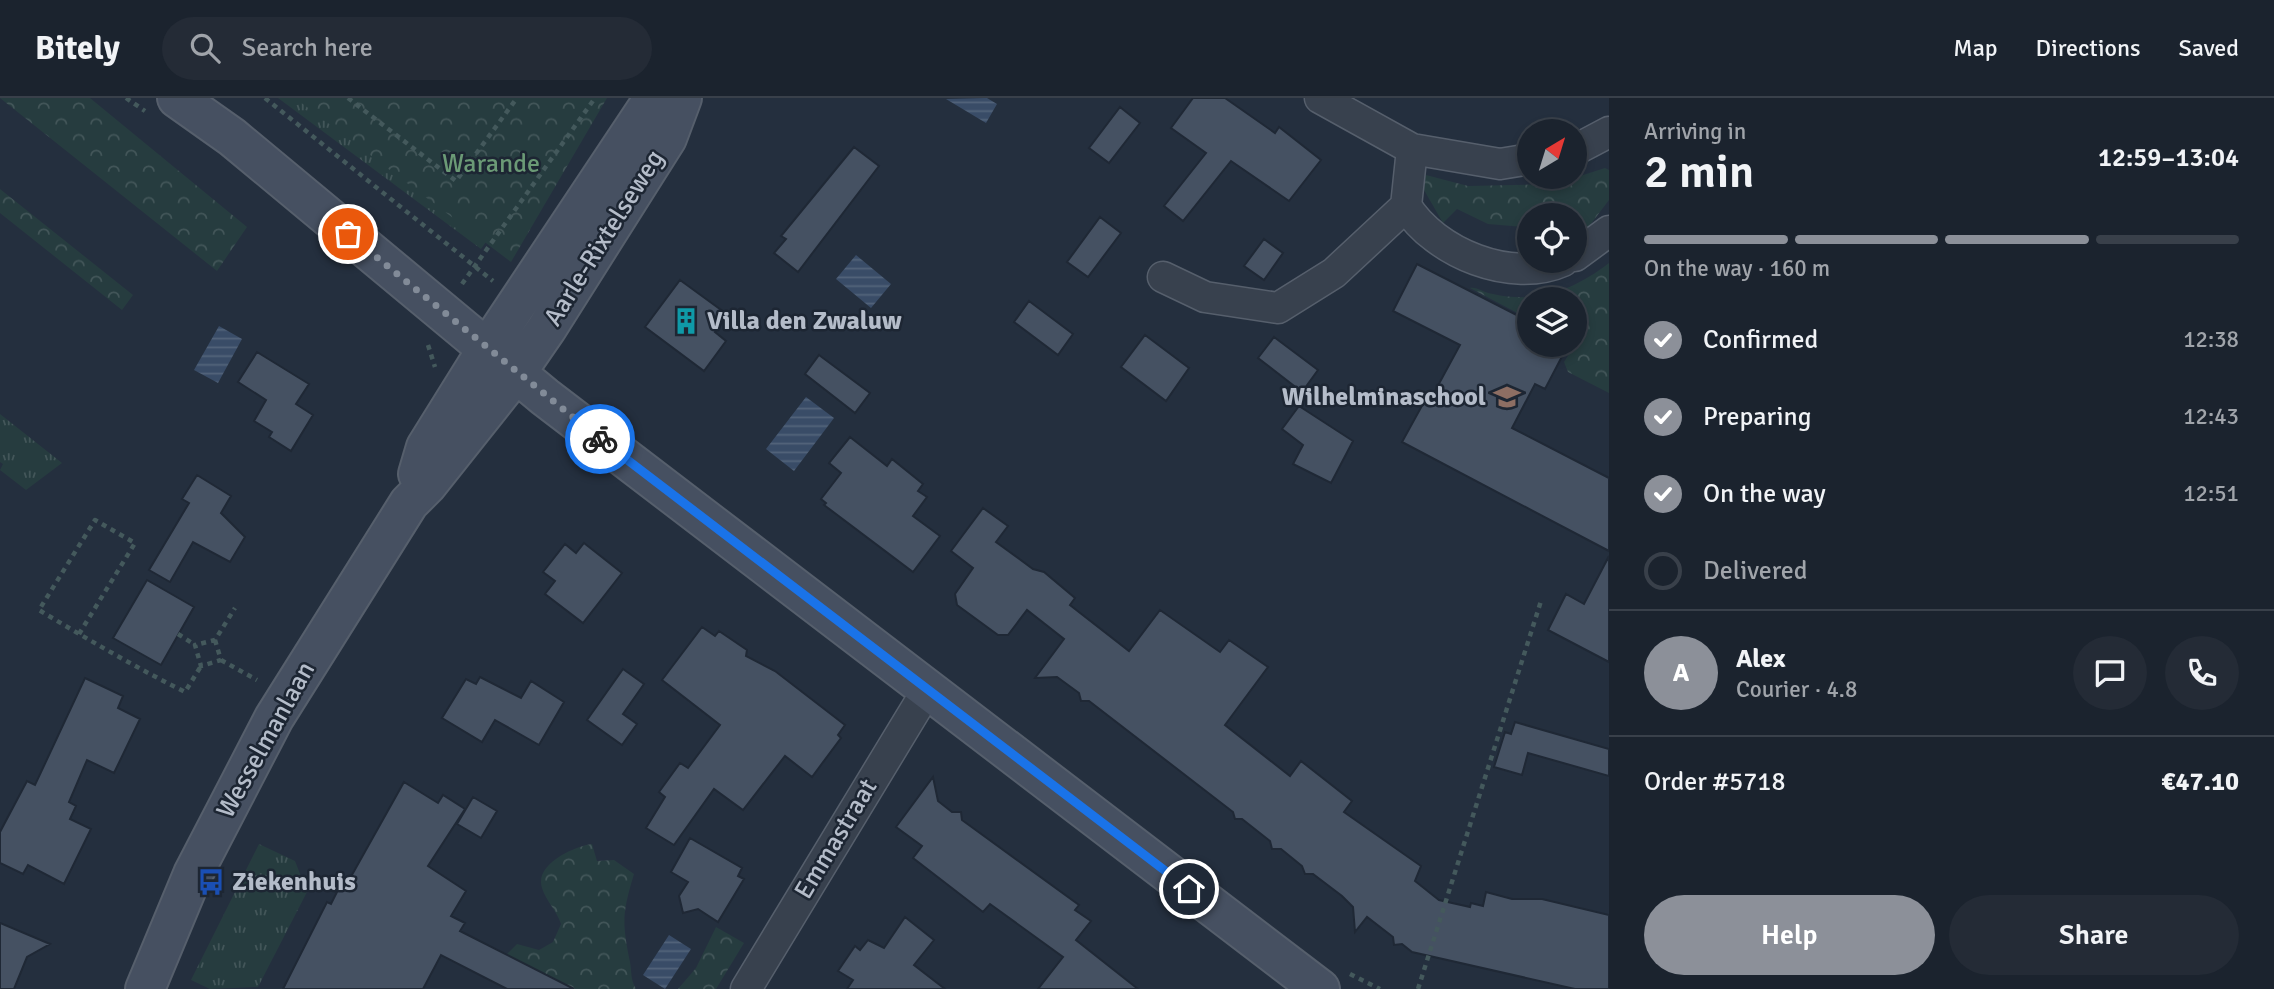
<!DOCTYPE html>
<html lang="en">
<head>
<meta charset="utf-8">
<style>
	:root { --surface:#1b232e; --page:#242b36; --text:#f1f3f6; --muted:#a0a4aa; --line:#39404a; --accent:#8c9099 }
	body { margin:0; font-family:Signika,sans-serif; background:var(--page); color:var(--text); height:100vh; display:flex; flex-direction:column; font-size:26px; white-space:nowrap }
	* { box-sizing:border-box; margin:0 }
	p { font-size:23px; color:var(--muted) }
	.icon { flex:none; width:38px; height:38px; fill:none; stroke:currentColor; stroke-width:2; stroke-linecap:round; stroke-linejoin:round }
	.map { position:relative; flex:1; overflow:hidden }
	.sheet { display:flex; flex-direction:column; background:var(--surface); width:665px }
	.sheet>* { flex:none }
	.needle { width:46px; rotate:38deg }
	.fabs { position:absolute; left:1517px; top:21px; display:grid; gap:14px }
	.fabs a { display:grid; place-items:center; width:70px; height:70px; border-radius:50%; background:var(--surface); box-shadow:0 4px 10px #0003,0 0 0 2px var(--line); font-size:35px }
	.pin { position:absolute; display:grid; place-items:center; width:60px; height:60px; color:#fff; margin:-30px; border:4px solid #fff; border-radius:50%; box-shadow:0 2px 7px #0007 }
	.courier { position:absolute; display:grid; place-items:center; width:70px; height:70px; margin:-35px; border:5px solid #1a73e8; border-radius:50%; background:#fff; color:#222; box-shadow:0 2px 9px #0007 }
	.head em { font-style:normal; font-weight:600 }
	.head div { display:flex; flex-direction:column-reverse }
	.head { display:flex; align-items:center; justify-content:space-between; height:119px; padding:0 35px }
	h1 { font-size:46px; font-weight:600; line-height:52px }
	.bar { display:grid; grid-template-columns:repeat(4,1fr); gap:10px 7px; align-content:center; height:84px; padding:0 35px }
	.bar i { height:9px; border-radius:5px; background:var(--line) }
	.bar .active { background:var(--accent) }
	.bar p { grid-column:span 4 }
	.line { display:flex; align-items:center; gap:18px; padding:0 35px; border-top:2px solid var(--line) }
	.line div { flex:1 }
	.round { display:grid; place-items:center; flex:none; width:74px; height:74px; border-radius:37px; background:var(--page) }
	ol { padding:0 35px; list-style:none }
	li { display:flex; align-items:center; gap:21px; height:77px }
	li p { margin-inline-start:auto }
	li .icon { padding:7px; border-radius:50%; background:var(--accent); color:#fff; stroke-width:4 }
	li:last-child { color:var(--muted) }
	li i { width:38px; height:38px; border:4px solid var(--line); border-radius:50% }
	.primary-button { display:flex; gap:14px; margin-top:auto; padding:14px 35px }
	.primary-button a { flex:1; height:80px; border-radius:42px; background:var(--accent); color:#fff; font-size:28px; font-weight:600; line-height:80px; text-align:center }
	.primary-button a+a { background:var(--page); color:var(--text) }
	header { display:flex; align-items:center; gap:42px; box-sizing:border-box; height:98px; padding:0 35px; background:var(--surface); border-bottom:2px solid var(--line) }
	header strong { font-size:33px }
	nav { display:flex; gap:38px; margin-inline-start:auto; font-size:24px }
	.search { width:490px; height:63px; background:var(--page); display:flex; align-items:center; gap:18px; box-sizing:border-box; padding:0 24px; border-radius:38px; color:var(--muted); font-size:26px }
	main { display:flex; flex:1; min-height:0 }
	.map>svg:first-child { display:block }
	.grass { fill:url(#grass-tufts) }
	.forest { fill:url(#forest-crowns) }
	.water { fill:url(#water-rules) }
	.building { fill:#455162; stroke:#1f2835; stroke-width:2 }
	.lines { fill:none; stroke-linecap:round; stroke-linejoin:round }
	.street-casing { stroke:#565f6c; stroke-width:33 }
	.secondary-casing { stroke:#565f6c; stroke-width:42 }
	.path { stroke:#44595c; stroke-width:4.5; stroke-dasharray:5 5; stroke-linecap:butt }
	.street { stroke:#38414e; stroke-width:30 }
	.secondary { stroke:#465061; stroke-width:38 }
	.done { stroke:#828b98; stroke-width:7; stroke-dasharray:0 12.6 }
	.route { stroke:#1a73e8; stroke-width:9 }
	.labels { text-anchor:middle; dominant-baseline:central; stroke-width:5; stroke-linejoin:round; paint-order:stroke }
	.park-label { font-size:26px; fill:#6b9a76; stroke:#1d2633 }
	.street-label { font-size:26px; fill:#b4bcc9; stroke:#1d2633 }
	.poi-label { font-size:26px; font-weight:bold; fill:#b4bcc9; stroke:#1d2633; text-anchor:start }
</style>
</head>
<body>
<header>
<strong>Bitely</strong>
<div class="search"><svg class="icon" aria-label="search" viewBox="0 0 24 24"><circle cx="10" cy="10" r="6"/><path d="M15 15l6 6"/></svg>Search here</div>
<nav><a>Map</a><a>Directions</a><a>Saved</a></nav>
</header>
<main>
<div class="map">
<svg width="1609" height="891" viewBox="0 0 1609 891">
	<defs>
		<pattern id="grass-tufts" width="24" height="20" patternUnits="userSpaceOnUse" patternTransform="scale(1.75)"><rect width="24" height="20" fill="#263c3f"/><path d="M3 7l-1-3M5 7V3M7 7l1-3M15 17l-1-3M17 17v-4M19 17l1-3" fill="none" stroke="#435659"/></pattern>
		<pattern id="forest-crowns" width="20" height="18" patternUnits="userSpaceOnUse" patternTransform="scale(1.75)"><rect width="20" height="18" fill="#263c3f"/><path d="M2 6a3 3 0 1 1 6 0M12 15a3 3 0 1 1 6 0" fill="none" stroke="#435659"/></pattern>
		<pattern id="water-rules" width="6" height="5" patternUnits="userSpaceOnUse" patternTransform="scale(1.75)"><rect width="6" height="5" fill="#394c67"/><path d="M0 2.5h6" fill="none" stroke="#53647b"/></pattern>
	</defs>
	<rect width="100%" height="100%" fill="#242f3e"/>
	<path class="grass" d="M 278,0 L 586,0 L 481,151 Z
		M 0,316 L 62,365 L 26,392 L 0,372 L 3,366 L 0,364 Z
		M 259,746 L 295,763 L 307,794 L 258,889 L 210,891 L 191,882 Z"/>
	<path class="forest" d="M 0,0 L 90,0 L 247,129 L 217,173 Z
		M 295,0 L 607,0 L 511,164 Z
		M 1605,70 L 1609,72 L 1609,102 L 1584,135 L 1575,117 L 1530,117 L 1529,129 L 1524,129 L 1488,126 L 1457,111 L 1443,125 L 1420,85 L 1426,77 L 1468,88 L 1555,86 Z
		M 0,91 L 133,197 L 122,212 L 0,115 Z
		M 1609,165 L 1609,295 L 1568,274 L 1564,264 L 1575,247 L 1575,201 L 1530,201 L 1529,221 L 1470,190 C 1475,188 1485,195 1493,196 C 1537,206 1574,192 1609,165 Z
		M 592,746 L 597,763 L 614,762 L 634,776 C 622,816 622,824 630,864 C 632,875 630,880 636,891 L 553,891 L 506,857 L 517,846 L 539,852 L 553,844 L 561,826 C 557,813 546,803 542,790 C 534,766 575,748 592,746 Z
		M 716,829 L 744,845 L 716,891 L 678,891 L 696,870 Z"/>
	<path class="water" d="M 987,0 L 997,6 L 986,25 L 946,1 Z
		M 856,157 L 891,186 L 871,210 L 836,181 Z
		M 219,228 L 242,241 L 218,285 L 194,272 Z
		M 806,299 L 834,320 L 794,373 L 766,351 Z
		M 669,837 L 691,851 L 665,891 L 643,877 Z"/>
	<path class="building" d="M 1193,0 L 1225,0 L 1275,35 L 1279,29 L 1321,62 L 1289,103 L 1231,63 L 1183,123 L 1164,108 L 1206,55 L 1171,30 Z
		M 1120,9 L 1140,25 L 1109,65 L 1089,50 Z
		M 854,49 L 879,68 L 798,174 L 774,155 L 786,141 L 781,138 Z
		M 1100,119 L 1121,135 L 1088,179 L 1067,164 Z
		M 1264,141 L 1283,155 L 1264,182 L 1244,168 Z
		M 1417,166 L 1530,224 L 1530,247 L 1568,247 L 1545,291 L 1535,286 L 1512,330 L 1609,380 L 1609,453 L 1402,344 L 1424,304 L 1428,306 L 1460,247 L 1393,213 Z
		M 680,182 L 728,217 L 715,234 L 726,243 L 704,273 L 645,229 Z
		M 1029,203 L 1073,236 L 1058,257 L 1014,224 Z
		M 1145,237 L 1189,270 L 1166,303 L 1121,269 Z
		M 1274,239 L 1318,272 L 1302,294 L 1258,260 Z
		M 257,254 L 309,286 L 296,306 L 313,317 L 291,353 L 269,339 L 272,334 L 254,323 L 266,302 L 238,284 Z
		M 819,257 L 870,295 L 855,315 L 805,276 Z
		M 1299,308 L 1353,343 L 1331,385 L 1293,366 L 1303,347 L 1282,331 Z
		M 850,339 L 887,368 L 892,361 L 923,386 L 918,393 L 927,399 L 913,418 L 940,438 L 913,474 L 824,407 L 826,405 L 821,401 L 841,375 L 829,365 Z
		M 197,377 L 231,398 L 221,415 L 245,439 L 230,464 L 193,444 L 170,484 L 149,472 L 189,405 L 182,401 Z
		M 983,410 L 1008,428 L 996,444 L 1033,471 L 1044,474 L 1075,500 L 1070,507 L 1129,553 L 1160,512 L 1220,554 L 1229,542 L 1268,569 L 1225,627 L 1290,678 L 1301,663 L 1352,703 L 1344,714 L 1421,768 L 1415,783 L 1439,802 L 1470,809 L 1471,805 L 1483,808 L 1486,794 L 1512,801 L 1542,801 L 1609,817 L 1609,891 L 1575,891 L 1412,854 L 1402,846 L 1394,847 L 1393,839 L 1367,819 L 1355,834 L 1353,809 L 1342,798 L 1313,776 L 1305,776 L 1302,768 L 1281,751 L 1272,751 L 1270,743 L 1242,721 L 1235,721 L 1233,714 L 1089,603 L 1081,603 L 1079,595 L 1057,579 L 1035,580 L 1064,541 L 1027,512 L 1008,537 L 998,537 L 957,507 L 955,496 L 973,470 L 951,453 Z
		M 584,445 L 622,475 L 583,525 L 545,496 L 555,483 L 543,474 L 565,446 L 576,455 Z
		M 1609,458 L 1609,564 L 1548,532 L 1566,496 L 1584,506 Z
		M 147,482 L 194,509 L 161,567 L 113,540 Z
		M 702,529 L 715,538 L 719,533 L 747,552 L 746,558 L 775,573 L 845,627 L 838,637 L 841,640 L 812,679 L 785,658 L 743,712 L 714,691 L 674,747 L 646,730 L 665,699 L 659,694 L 680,665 L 688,670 L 720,627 L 662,582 Z
		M 623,571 L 644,586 L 623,616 L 637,626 L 622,647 L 587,622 Z
		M 480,579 L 521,600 L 531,583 L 564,604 L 539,647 L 495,622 L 482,644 L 442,620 L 466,581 L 476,586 Z
		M 85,580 L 123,598 L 118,610 L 140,621 L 114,675 L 87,662 L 69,704 L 76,708 L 70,721 L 91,731 L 64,786 L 28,767 L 23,776 L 0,765 L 0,734 L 27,683 L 35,687 Z
		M 1515,624 L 1609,651 L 1609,678 L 1528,655 L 1522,677 L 1494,669 L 1505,634 L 1511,636 Z
		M 933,679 L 938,703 L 952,714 L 961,714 L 962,722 L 1079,807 L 1075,812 L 1091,823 L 1076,842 L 1138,891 L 1038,891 L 1063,859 L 990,806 L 983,814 L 913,760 L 922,748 L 896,729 Z
		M 404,684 L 438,705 L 443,697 L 465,711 L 428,768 L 466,793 L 451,818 L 465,825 L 460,833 L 574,891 L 507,891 L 441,857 L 423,891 L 283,891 L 327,804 L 331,806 L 343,782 L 348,784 Z
		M 473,699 L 497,713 L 481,740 L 457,726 Z
		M 690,740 L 742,770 L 738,778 L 744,781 L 718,824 L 698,811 L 683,815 L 679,798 L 688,784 L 671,774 Z
		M 905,819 L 934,842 L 914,867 L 945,891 L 847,891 L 853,882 L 838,873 L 855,848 L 860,852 L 868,842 L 884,850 Z
		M 0,825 L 50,846 L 27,859 L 14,891 L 0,891 Z"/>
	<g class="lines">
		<defs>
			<path id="street" d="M 1320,0 L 1412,51 L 1500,66 L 1530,61
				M 1412,51 L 1406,108 C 1435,155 1512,186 1563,163
				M 1575,52 L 1609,34
				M 1575,158 L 1609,133
				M 1163,179 L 1205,199 L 1278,210 L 1334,175 L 1406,108
				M 746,891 L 928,591"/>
			<path id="secondary" d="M 177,0 L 232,39 L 545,299 L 1320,891
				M 418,376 L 426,349 L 487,251 L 654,0
				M 145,891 L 193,776 L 274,620 L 409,405 L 427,387 L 516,275 L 547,230 L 667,40 L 682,0"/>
		</defs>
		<use href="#street" class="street-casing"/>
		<use href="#secondary" class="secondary-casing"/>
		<path class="path" d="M 126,0 L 145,13
			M 265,0 L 493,183
			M 348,0 L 456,83 L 517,0
			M 462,186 L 595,0
			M 428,247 L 435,269
			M 79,536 L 135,445 L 95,422 L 39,512 C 87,541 135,569 185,594 L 201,568
			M 178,536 L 195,547
			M 215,542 L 221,562 L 201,568 L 195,547 L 215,542 L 235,510
			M 221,562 L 257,582
			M 1350,876 L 1380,891
			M 1418,891 L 1541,503"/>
		<use href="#street" class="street"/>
		<use href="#secondary" class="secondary"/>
	</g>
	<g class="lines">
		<path class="done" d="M 348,136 L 600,341"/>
		<path class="route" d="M 600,341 L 1189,791"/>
	</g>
	<defs>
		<symbol id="building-bare" viewBox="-9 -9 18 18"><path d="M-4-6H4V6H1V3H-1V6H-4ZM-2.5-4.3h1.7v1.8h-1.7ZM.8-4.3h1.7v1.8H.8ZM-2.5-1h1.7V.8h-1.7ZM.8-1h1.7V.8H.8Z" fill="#0f9aa8" stroke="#1d2633" stroke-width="2.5" paint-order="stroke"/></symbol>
		<symbol id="school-bare" viewBox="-9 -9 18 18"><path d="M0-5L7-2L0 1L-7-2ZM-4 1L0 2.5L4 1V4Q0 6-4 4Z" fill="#8d6e63" stroke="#1d2633" stroke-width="2.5" paint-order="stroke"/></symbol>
		<symbol id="bus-bare" viewBox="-9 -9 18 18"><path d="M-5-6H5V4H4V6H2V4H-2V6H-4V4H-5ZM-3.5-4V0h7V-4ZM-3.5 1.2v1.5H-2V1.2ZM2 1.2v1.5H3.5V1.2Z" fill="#1a4fb4" stroke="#1d2633" stroke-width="2.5" paint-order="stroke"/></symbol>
	</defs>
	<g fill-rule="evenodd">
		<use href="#building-bare" x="667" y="204" width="38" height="38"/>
		<use href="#school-bare" x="1488" y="280" width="38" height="38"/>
		<use href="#bus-bare" x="192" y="765" width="38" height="38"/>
	</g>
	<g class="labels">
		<g class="park-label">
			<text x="491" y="66">Warande</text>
		</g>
		<g class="street-label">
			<text transform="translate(604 140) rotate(-58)">Aarle-Rixtelseweg</text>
			<text transform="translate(266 642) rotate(-61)">Wesselmanlaan</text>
			<text transform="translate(836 741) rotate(-59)">Emmastraat</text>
		</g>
		<g class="poi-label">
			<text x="707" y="223">Villa den Zwaluw</text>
			<text x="1486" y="299" text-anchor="end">Wilhelminaschool</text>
			<text x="232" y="784">Ziekenhuis</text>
		</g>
	</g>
</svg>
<div class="fabs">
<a><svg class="needle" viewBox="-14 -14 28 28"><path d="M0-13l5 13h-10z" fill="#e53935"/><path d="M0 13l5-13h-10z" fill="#a0a4aa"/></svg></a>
<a><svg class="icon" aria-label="locate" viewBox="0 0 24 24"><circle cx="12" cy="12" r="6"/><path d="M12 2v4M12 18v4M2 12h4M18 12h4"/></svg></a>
<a><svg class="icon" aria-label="layers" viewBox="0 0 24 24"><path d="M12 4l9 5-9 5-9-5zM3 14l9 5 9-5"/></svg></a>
</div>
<div class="pin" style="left:348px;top:136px;background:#ea580c"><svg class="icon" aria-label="bag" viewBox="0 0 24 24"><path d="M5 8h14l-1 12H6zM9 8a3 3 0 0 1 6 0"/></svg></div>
<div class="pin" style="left:1189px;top:791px;background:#1f2937"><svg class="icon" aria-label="home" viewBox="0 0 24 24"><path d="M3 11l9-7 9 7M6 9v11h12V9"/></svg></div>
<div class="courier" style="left:600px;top:341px"><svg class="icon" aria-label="bike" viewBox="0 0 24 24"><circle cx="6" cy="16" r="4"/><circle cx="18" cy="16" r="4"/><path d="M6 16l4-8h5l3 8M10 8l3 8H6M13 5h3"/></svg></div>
</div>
<section class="sheet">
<div class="head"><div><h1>2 min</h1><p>Arriving in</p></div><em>12:59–13:04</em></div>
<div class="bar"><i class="active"></i><i class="active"></i><i class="active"></i><i></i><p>On the way · 160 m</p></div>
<ol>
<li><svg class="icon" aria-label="check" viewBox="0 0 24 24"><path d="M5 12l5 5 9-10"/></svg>Confirmed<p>12:38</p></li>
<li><svg class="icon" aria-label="check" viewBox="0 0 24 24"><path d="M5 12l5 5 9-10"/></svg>Preparing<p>12:43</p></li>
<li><svg class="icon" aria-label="check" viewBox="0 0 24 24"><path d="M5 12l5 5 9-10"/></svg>On the way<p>12:51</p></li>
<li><i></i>Delivered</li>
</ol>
<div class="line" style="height:126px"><b class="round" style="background:var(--accent);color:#fff">A</b><div><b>Alex</b><p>Courier · 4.8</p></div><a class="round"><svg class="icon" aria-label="chat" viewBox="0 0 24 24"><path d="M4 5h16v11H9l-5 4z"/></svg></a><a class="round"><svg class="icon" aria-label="phone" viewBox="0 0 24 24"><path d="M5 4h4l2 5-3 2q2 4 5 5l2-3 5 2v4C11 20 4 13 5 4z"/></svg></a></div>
<div class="line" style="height:91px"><div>Order #5718</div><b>€47.10</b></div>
<div class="primary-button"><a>Help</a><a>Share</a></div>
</section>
</main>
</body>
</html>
